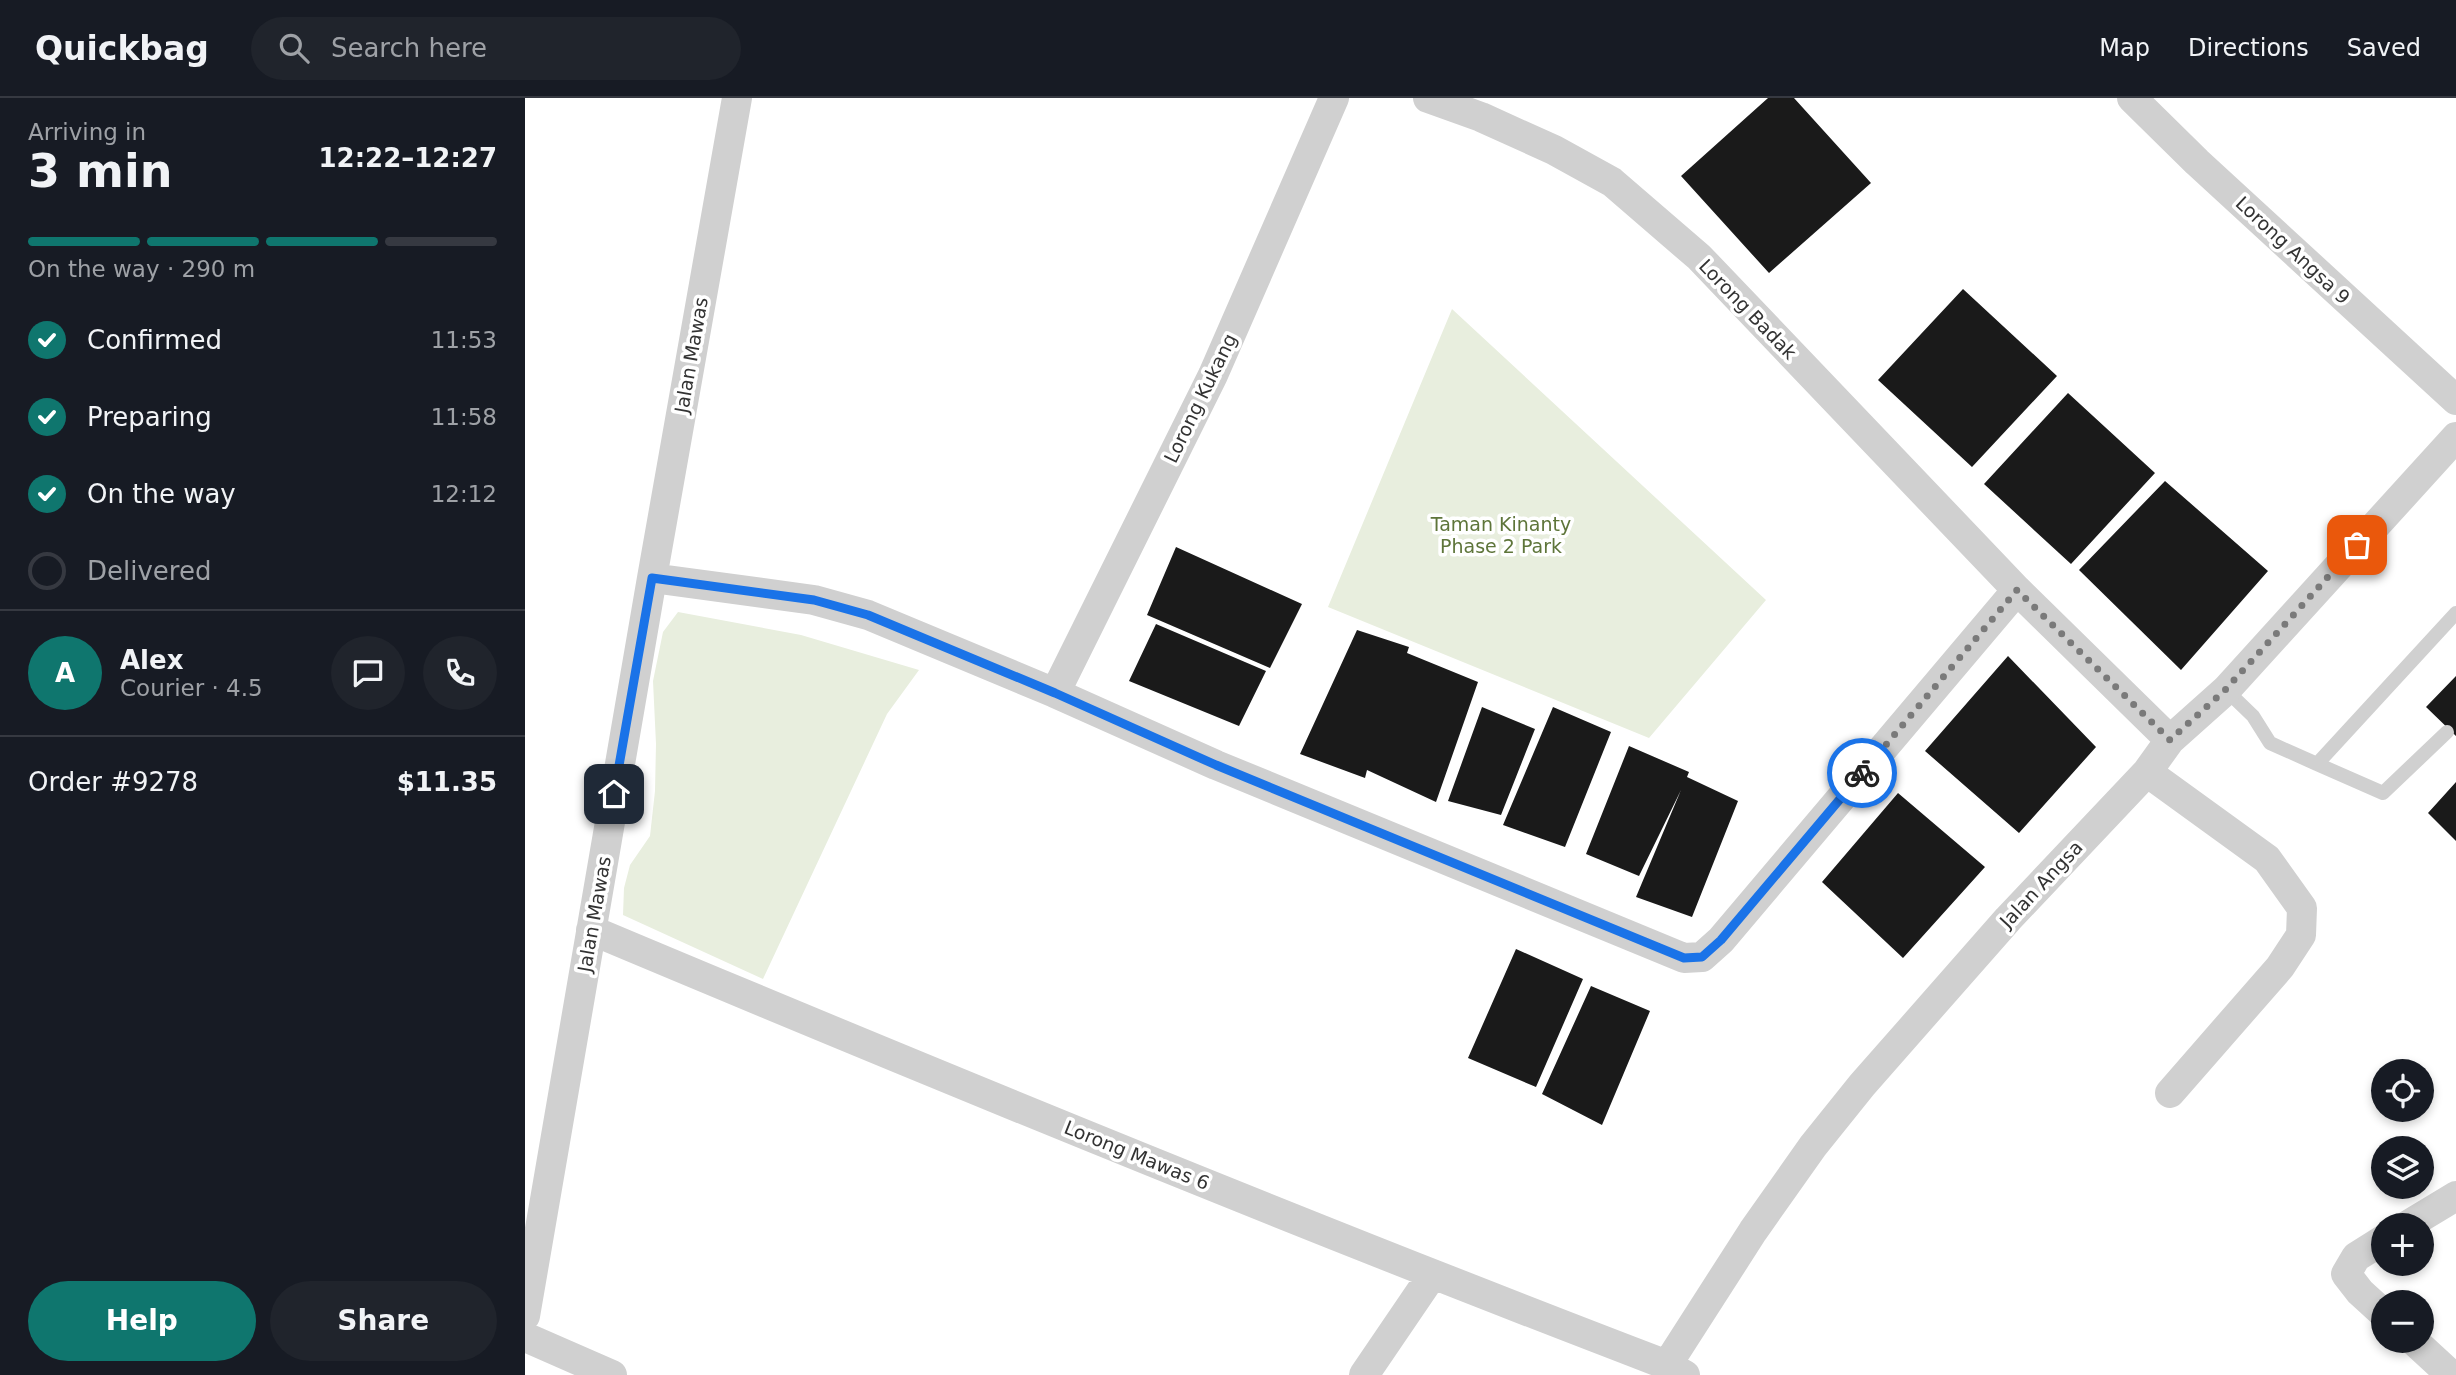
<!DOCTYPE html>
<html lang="en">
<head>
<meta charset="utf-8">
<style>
	:root { --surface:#171b24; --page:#20242c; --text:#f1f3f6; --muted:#9ea1a6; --line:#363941; --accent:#0f766e }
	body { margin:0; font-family:"DejaVu Sans",sans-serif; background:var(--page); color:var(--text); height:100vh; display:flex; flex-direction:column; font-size:26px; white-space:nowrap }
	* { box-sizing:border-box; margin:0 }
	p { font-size:23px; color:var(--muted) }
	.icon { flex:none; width:38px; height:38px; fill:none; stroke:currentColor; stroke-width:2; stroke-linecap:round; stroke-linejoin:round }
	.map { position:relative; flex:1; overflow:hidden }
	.details { display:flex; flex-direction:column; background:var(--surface); width:525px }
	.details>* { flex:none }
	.controls { position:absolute; left:1846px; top:961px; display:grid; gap:14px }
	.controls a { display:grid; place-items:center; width:63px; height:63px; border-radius:50%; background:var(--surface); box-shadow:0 4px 10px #0003; font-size:35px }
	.pin { position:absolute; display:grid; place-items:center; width:60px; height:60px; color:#fff; margin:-30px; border-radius:14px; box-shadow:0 4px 10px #0006 }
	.courier { position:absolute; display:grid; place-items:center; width:70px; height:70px; margin:-35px; border:5px solid #1a73e8; border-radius:50%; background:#fff; color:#222; box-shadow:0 2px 9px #0007 }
	.headline em { font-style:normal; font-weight:700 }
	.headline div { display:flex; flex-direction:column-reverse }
	.headline { display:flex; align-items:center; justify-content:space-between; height:119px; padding:0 28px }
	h1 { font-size:46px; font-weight:700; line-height:52px }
	.bar { display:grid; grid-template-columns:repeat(4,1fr); gap:10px 7px; align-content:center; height:84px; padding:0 28px }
	.bar i { height:9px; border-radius:5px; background:var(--line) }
	.bar .on { background:var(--accent) }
	.bar p { grid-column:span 4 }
	.line { display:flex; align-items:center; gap:18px; padding:0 28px; border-top:2px solid var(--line) }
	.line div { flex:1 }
	.round { display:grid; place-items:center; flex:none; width:74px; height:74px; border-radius:37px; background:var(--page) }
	ol { padding:0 28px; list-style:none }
	li { display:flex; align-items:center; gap:21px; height:77px }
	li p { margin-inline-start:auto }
	li .icon { padding:7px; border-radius:50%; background:var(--accent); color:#fff; stroke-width:4 }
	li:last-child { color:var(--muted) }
	li i { width:38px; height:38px; border:4px solid var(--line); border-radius:50% }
	.action { display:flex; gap:14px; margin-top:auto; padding:14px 28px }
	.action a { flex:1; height:80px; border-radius:42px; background:var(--accent); color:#fff; font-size:28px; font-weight:700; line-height:80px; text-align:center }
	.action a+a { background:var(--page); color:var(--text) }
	header { display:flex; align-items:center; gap:42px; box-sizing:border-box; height:98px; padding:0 35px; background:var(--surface); border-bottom:2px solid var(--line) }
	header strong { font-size:33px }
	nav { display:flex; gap:38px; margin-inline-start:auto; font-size:24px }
	.search { width:490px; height:63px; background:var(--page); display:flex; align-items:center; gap:18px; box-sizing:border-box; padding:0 24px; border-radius:38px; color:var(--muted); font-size:26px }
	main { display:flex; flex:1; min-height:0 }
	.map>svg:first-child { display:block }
	.green { fill:#e8eede }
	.building { fill:#1a1a1a }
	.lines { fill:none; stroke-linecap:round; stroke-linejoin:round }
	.lane { stroke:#d0d0d0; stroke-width:14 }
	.street { stroke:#d0d0d0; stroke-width:30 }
	.done { stroke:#7a7a7a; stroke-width:7; stroke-dasharray:0 12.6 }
	.route { stroke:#1a73e8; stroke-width:9 }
	.labels { text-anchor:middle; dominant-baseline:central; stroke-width:7; stroke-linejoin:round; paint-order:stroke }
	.street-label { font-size:19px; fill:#333; stroke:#fff }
	.park-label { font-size:19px; fill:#5e753a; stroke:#fff }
</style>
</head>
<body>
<header>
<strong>Quickbag</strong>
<div class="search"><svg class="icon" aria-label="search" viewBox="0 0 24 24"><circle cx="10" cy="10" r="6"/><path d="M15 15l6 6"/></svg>Search here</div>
<nav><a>Map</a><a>Directions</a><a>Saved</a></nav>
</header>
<main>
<section class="details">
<div class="headline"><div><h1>3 min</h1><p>Arriving in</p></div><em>12:22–12:27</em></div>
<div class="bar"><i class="on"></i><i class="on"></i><i class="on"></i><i></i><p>On the way · 290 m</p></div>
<ol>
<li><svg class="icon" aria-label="check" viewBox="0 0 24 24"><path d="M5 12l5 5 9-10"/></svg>Confirmed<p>11:53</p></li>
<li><svg class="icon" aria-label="check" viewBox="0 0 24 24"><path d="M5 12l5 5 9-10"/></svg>Preparing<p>11:58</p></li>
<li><svg class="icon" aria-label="check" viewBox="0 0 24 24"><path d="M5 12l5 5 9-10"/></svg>On the way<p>12:12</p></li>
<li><i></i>Delivered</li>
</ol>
<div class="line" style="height:126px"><b class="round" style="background:var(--accent);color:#fff">A</b><div><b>Alex</b><p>Courier · 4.5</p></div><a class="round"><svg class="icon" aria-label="chat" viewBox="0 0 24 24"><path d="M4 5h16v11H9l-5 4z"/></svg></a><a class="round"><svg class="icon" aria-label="phone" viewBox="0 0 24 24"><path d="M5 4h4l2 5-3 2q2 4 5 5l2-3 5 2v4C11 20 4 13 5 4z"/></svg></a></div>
<div class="line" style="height:91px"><div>Order #9278</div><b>$11.35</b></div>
<div class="action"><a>Help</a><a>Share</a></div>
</section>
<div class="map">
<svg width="1931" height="1277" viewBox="0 0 1931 1277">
	<rect width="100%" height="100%" fill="#fff"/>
	<path class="green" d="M 927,211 L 1241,502 L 1124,640 L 803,509 Z
		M 153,514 L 276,537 L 394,572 L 362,616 L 238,881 L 98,817 L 99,790 L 105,767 L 125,738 L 130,693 L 131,646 L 128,583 L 138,534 Z"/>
	<path class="building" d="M 1243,0 L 1269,0 L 1346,85 L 1244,175 L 1156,78 Z
		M 1438,191 L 1532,278 L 1447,369 L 1353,282 Z
		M 1543,295 L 1630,375 L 1546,466 L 1459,386 Z
		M 1640,383 L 1743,473 L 1656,572 L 1554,472 Z
		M 651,449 L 777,506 L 745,570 L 622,517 Z
		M 631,526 L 741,573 L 714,628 L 604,583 Z
		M 832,532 L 884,549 L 882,555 L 953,584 L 911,704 L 842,672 L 840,680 L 775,656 Z
		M 1483,558 L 1571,649 L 1494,735 L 1400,653 Z
		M 1931,578 L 1931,638 L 1901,609 Z
		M 957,609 L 1010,631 L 976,717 L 923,703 Z
		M 1028,609 L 1086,634 L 1040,749 L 978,727 Z
		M 1104,648 L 1164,674 L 1162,679 L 1213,703 L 1167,819 L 1111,799 L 1156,692 L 1114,778 L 1061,756 Z
		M 1931,684 L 1931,743 L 1903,715 Z
		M 1373,695 L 1460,769 L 1378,860 L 1297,784 Z
		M 991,851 L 1058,881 L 1011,989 L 943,960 Z
		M 1066,888 L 1125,913 L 1077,1027 L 1017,996 Z"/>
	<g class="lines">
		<path class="lane" d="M 1701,592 L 1728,618 L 1745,645 L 1792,666 L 1931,515
			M 1792,666 L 1858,695 L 1922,634"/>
		<path class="street" d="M 903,0 L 956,19 L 1029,52 L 1087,84 L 1174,159 L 1492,492 L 1645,642
			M 1607,0 L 1672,64 L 1931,302
			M 127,480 L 289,502 L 343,517 L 530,595 L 691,667 L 1159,860 L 1177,859 L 1196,842 L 1492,492
			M 530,595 L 688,277 L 809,0
			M 1622,674 L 1742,761 L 1777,810 L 1776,837 L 1755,869 L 1645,995
			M 66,832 C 423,982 781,1129 1142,1267 L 1160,1277
			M 1883,1127 L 1931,1098
			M 1858,1142 L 1831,1159 L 1821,1176 L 1835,1194 L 1858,1215
			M 0,1218 L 127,480 L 212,0
			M 0,1239 L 87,1277
			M 1888,1242 L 1926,1277
			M 1142,1267 L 1228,1133 L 1288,1048 L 1337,987 L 1483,821 L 1622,674 L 1645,642 L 1701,592 L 1931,339
			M 839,1277 L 907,1177"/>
	</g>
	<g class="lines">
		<path class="done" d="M 1337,675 L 1492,492 L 1645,642 L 1700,592 L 1832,447"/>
		<path class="route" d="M 89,696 L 127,480 L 289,502 L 343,517 L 530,595 L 691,667 L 1159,860 L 1177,859 L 1196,842 L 1337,675"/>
	</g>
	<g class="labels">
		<g class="street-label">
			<text transform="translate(1768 152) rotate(43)">Lorong Angsa 9</text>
			<text transform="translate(1223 211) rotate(46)">Lorong Badak</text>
			<text transform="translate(166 257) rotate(-80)">Jalan Mawas</text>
			<text transform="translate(675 300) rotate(-64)">Lorong Kukang</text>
			<text transform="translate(1516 786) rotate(-47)">Jalan Angsa</text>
			<text transform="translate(69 816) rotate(-80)">Jalan Mawas</text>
			<text transform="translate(612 1057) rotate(22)">Lorong Mawas 6</text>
		</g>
		<g class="park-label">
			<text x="976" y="426">Taman Kinanty<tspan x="976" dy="22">Phase 2 Park</tspan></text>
		</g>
	</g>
</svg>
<div class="controls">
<a><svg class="icon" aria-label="locate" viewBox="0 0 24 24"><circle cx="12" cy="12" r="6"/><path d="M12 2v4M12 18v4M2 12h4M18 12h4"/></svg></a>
<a><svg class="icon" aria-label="layers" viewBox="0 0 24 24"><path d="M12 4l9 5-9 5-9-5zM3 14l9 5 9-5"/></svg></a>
<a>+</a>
<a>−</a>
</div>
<div class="pin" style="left:1832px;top:447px;background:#ea580c"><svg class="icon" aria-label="bag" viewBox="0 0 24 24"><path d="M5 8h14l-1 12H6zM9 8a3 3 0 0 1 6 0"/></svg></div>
<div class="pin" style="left:89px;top:696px;background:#1f2937"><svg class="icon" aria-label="home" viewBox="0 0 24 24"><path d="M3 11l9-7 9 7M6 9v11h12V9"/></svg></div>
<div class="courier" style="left:1337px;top:675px"><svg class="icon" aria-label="bike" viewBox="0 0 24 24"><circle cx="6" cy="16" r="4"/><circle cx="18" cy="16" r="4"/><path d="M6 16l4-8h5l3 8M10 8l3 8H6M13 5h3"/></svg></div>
</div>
</main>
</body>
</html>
